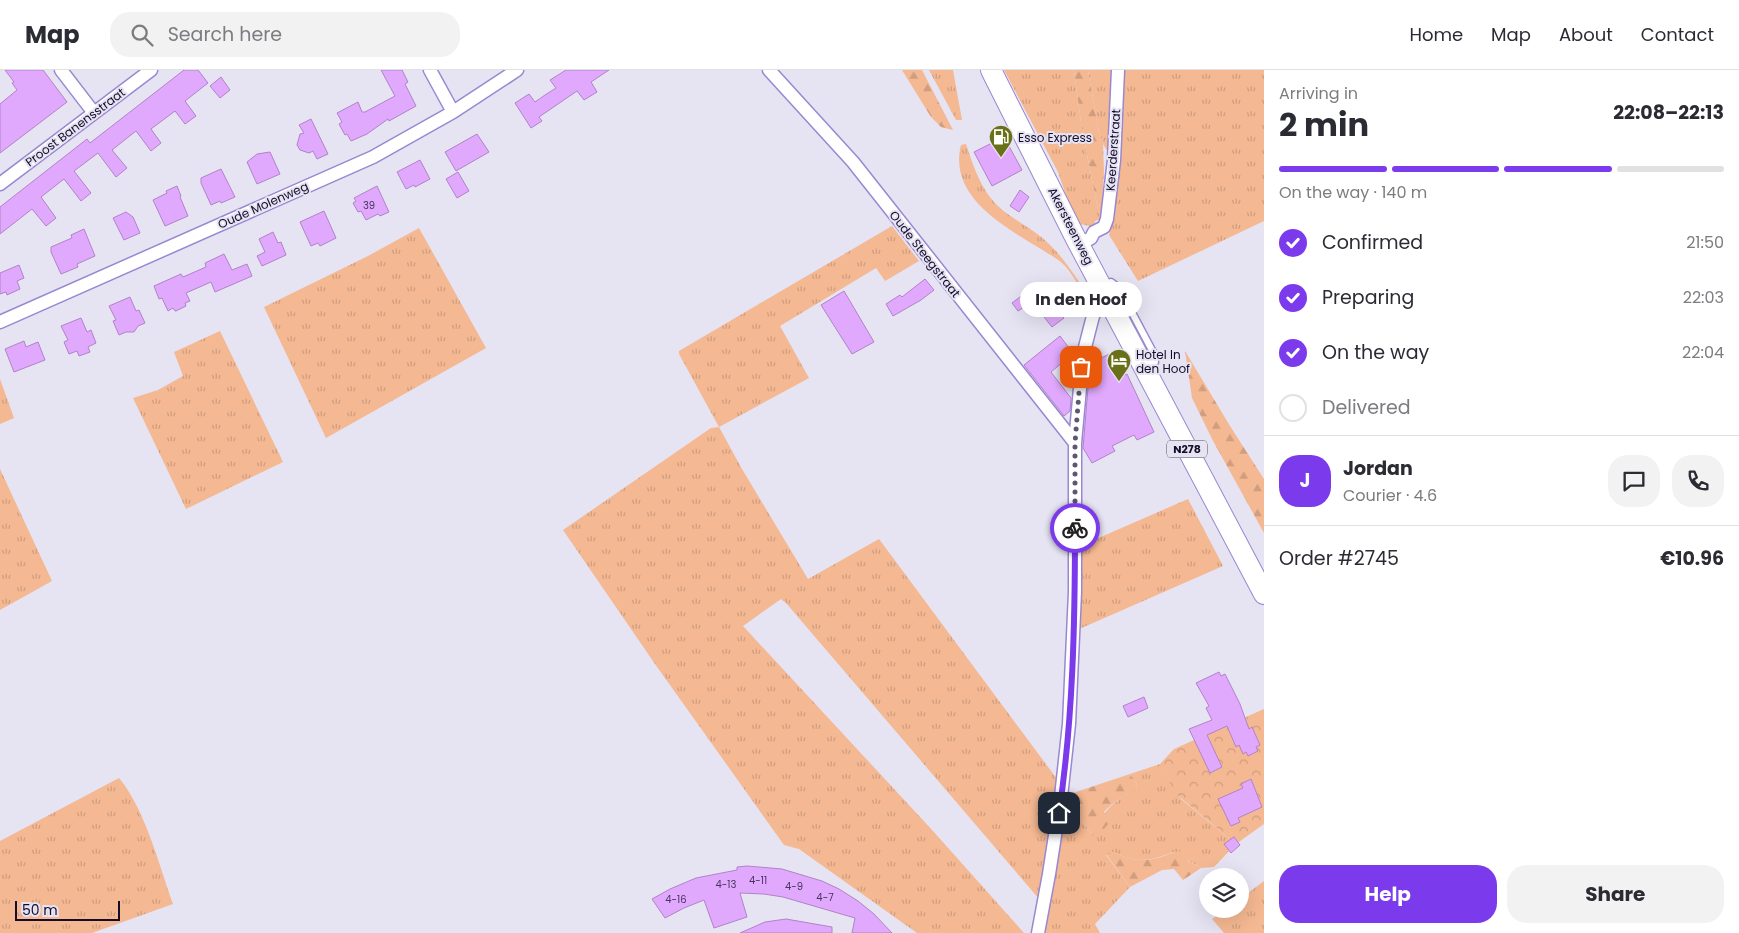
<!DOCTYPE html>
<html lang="en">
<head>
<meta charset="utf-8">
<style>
	:root { --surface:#fff; --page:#f2f2f3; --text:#2b2b33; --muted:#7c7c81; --line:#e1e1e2; --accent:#7c3aed }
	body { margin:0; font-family:Poppins,sans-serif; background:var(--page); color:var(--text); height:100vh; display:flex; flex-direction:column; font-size:19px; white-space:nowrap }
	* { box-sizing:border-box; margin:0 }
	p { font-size:16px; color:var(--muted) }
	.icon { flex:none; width:28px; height:28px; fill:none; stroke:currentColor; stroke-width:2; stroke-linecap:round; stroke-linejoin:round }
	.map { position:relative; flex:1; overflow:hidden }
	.details { display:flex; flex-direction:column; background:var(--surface); width:475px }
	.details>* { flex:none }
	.controls { position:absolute; left:1199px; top:798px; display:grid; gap:10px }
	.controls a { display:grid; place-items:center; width:50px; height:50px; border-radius:50%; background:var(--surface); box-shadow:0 5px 20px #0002; font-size:25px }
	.scale { position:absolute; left:15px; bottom:12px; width:105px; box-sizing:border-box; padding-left:5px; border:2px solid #140c28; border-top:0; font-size:14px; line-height:18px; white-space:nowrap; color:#140c28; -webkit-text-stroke:4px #e6e3f3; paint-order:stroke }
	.pin { position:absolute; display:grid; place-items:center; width:42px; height:42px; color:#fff; margin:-21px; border-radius:10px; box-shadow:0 2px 8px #0006 }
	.courier { position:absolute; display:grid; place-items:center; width:50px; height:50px; margin:-25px; border:4px solid #7c3aed; border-radius:50%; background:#fff; color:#222; box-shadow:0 1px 6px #0007 }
	.bubble { position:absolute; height:35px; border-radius:18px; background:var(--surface); box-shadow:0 5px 20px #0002; font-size:16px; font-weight:700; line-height:35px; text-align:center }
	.summary em { font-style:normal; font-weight:700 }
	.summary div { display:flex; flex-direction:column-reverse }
	.summary { display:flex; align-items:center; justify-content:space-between; height:85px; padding:0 15px }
	h1 { font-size:32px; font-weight:700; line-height:38px }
	.bar { display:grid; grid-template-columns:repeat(4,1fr); gap:8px 5px; align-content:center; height:60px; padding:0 15px }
	.bar i { height:6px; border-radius:4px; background:var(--line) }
	.bar .on { background:var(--accent) }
	.bar p { grid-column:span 4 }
	.line { display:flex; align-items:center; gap:12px; padding:0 15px; border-top:1px solid var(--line) }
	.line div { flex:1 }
	.round { display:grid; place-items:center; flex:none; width:52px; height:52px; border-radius:20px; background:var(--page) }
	ol { padding:0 15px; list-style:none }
	li { display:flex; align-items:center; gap:15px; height:55px }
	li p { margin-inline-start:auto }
	li .icon { padding:5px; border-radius:50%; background:var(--accent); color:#fff; stroke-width:4 }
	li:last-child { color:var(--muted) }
	li i { width:28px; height:28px; border:2px solid var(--line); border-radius:50% }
	.primary-button { display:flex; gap:10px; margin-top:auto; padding:10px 15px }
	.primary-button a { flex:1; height:58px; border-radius:20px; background:var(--accent); color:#fff; font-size:20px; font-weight:700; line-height:58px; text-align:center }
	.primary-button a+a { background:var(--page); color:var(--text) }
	header { display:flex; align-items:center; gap:30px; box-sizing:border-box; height:70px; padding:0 25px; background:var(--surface); border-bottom:1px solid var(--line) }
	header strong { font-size:24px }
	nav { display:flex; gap:28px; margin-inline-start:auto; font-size:18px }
	.search { width:350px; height:45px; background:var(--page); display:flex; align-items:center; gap:12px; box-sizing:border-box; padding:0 18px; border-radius:20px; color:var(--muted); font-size:19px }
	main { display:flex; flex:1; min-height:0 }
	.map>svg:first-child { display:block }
	.grass { fill:url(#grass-tufts) }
	.forest { fill:url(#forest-firs) }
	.park { fill:url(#park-crowns) }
	.building { fill:#e1a9fd; stroke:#b083c6 }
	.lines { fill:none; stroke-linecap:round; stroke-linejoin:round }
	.service-casing { stroke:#9988d1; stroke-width:9 }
	.minor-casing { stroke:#9988d1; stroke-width:15 }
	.primary-casing { stroke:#9988d1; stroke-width:22 }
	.service { stroke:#fff; stroke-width:6 }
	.minor { stroke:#fff; stroke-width:12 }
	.primary { stroke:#fff; stroke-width:20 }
	.done { stroke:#5e576f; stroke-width:5; stroke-dasharray:0 9 }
	.route { stroke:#7c3aed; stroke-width:6 }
	.labels { text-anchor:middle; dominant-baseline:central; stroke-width:4; stroke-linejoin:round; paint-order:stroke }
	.number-label { font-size:10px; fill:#47335d }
	.shield { fill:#e6e3f3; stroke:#534c65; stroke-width:1 }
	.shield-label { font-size:11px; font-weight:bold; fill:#140c28 }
	.street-label { font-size:12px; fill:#140c28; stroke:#e6e3f3 }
	.poi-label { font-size:12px; fill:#140c28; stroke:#e6e3f3; text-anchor:start }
</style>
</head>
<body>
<header>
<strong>Map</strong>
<div class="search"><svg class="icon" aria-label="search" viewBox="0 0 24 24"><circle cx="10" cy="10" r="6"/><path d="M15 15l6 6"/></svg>Search here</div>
<nav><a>Home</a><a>Map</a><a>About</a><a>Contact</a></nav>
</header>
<main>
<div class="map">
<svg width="1264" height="863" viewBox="0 0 1264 863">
	<defs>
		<pattern id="grass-tufts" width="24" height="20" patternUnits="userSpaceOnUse" patternTransform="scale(1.25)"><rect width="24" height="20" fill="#f4b892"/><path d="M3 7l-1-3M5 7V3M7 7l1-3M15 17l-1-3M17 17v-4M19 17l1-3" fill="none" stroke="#d09d7e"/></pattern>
		<pattern id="forest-firs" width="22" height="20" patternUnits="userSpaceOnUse" patternTransform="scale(1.25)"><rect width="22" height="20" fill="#f4b892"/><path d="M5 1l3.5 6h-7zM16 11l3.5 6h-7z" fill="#d09d7e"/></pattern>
		<pattern id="park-crowns" width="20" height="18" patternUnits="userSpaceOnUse" patternTransform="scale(1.25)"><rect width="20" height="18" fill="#f4b892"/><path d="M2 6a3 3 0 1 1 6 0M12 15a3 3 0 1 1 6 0" fill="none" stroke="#d09d7e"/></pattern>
	</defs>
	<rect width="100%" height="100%" fill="#e6e3f3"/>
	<path class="grass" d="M 929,0 L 953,0 L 962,50 L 956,50 Z
		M 1004,0 L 1074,0 L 1082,60 L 1100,149 L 1095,151 L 1094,156 L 1090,156 L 1080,154 L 1073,146 L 1058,102 Z
		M 1088,0 L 1264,0 L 1264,151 L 1138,211 L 1109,165 L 1115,146 L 1117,97 L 1103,74 L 1098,58 Z
		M 966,74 C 973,95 981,120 998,136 C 1014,151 1035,159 1050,175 C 1066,190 1077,210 1090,227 L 1091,235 C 1083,224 1072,202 1063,194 C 1057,188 1048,184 1041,179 C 1005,157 948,127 961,75 Z
		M 892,156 L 919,191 L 885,211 L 876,198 L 780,256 L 809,308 L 719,357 L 742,399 L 808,509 L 879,469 L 1057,709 L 1040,830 L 786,533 L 781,529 L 743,556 L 933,761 L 1024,863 L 917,863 L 799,779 L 784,775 L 655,594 L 563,460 L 711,358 L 719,357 L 679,284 L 679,281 Z
		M 419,158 L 486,278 L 326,368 L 264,237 L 368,186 Z
		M 220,261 L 283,392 L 186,439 L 133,328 L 158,320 L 183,306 L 174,282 Z
		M 0,309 L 14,348 L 0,354 Z
		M 0,399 L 52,511 L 0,540 Z
		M 1188,429 L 1223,496 L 1077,560 L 1078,477 Z
		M 1160,694 L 1181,729 L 1236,774 L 1214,797 L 1201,798 L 1173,782 C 1152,791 1135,794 1114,782 L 1106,785 L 1130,817 L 1095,854 L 1100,863 L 1044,863 L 1067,729 L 1093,766 C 1107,736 1108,736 1136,719 L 1137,714 L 1130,704 Z
		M 119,708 C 145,739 159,795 173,834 L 92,863 L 0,863 L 0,771 Z
		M 1264,811 L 1264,863 L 1224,863 L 1212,849 L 1226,839 L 1240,839 L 1240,829 Z"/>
	<path class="forest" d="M 902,0 L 922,0 L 953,60 L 941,57 L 931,47 Z
		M 1074,0 L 1088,0 L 1098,58 L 1103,74 L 1104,101 L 1101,148 L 1100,149 L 1082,60 Z
		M 1185,281 L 1230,356 L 1264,409 L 1264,463 L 1212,369 L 1192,328 Z
		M 1130,704 L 1137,714 L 1136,720 C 1125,726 1112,732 1104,742 L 1110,752 L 1102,761 L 1093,766 L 1067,729 L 1067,725 Z
		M 1181,781 L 1188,791 L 1201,798 L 1183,810 L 1174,799 L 1162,800 L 1130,817 L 1106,784 L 1114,782 C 1130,791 1144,792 1161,787 C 1169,784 1173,782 1181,781 Z"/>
	<path class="park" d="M 1264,639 L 1264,754 L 1236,774 L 1176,724 L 1160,694 L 1174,679 Z"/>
	<path class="building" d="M 5,0 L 43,0 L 67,32 L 0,83 L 0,34 L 17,20 L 12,13 L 14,12 Z
		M 184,0 L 198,0 L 208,13 L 185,31 L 196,46 L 185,54 L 175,41 L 151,59 L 161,73 L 151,81 L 136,61 L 112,80 L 127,98 L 116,107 L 98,83 L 74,101 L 91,123 L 81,131 L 64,109 L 41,127 L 56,148 L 46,156 L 32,139 L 0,164 L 0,137 L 87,69 L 90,73 Z
		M 381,0 L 402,0 L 408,12 L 405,14 L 416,36 L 389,51 L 388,49 L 367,64 L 351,71 L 347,64 L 345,65 L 339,54 L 342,52 L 337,43 L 358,32 L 362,42 L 365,42 L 395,26 Z
		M 566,0 L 609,0 L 591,12 L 597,22 L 584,30 L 577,21 L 539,47 L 542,51 L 531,58 L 515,33 L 529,24 L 535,32 L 545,25 L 556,18 L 550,10 Z
		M 221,7 L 230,20 L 220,28 L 210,16 Z
		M 311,49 L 328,84 L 317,89 L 313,81 L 309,83 L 300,80 L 297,75 L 300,64 L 304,63 L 299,55 Z
		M 477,64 L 489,82 L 456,101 L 445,82 Z
		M 1004,67 L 1022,100 L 992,116 L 974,82 Z
		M 270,82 L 280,104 L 257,114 L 247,92 L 257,84 Z
		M 420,90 L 430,109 L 415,117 L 414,115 L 406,119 L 397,102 Z
		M 221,99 L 235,127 L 221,133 L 220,131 L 211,135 L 201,113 L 201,108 Z
		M 458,102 L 469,121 L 457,128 L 446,109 Z
		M 177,116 L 181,126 L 180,127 L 188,146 L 165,156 L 153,130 L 167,123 L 166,121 Z
		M 377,116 L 389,142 L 380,146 L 378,144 L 366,150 L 361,141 L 358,142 L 353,133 L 356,131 L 354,128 Z
		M 1020,120 L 1029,127 L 1019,142 L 1010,136 Z
		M 324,141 L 336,168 L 320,176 L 318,173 L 311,176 L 300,152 Z
		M 126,142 L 133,147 L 140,163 L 124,170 L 113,148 Z
		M 84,159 L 95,186 L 77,194 L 78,197 L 61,204 L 51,182 L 51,177 L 72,168 L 71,165 Z
		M 273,162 L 278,173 L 281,172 L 286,185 L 262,196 L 257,186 L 265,182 L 259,169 Z
		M 224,184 L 232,200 L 247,194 L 252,206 L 215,222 L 211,212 L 186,223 L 190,231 L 185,233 L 186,236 L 176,241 L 175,241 L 173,238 L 168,241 L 162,228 L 159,229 L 154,216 L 181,204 L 183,207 L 206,197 L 205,193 Z
		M 19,195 L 24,208 L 17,211 L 20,219 L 7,225 L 6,222 L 0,224 L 0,203 Z
		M 925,209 L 934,220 L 921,230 L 893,246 L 886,234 L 900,225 L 902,227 Z
		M 1037,214 L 1064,248 L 1052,257 L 1032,232 L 1018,241 L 1012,233 Z
		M 844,221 L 874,272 L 852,284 L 821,235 Z
		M 130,227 L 136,241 L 139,240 L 145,253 L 138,256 L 134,262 L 126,262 L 119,265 L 113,251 L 116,250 L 109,236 Z
		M 81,248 L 87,262 L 91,260 L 96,273 L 88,277 L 90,282 L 79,286 L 77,281 L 69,284 L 64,272 L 68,270 L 61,256 Z
		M 1060,266 L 1069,278 L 1060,285 L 1064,291 L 1051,302 L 1071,328 L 1070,341 L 1064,346 L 1024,295 Z
		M 24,271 L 26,277 L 38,272 L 45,290 L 14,302 L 5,279 Z
		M 1111,283 L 1123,306 L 1127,304 L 1154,362 L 1137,370 L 1134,365 L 1112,376 L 1115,381 L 1092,393 L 1083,378 L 1090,294 Z
		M 1219,602 L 1221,606 L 1225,604 L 1240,634 L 1249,659 L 1252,657 L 1260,675 L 1256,677 L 1258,681 L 1248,686 L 1246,682 L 1243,684 L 1239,675 L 1236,677 L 1227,656 L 1207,665 L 1222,697 L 1210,703 L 1189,659 L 1212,650 L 1206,638 L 1209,636 L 1196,613 Z
		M 1144,627 L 1148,638 L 1128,647 L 1123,636 Z
		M 1251,709 L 1262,737 L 1238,748 L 1240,752 L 1231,756 L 1218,729 L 1243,718 L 1241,714 Z
		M 1234,767 L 1240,775 L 1231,783 L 1224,774 Z
		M 747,796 L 782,799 L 822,811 L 839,819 L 858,831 L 874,844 L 892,863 L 852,863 L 855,848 L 783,827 L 764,824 L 740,823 L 747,847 L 714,858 L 704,830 L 684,838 L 665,848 L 652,829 L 670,819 L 696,808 L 737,800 L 737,797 Z
		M 786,849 L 832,857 L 832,863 L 740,863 L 765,852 Z"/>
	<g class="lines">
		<defs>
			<path id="service" d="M 1105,215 L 1111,212 L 1119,218 L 1154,284 L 1155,292 L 1147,298"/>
			<path id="minor" d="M 61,0 L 94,43
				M 430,0 L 453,42
				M 769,0 L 853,92 L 1075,373
				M 0,114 L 151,0
				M 1079,175 L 1091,168 L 1094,162 L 1104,157 L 1107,149 L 1114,90 L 1118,0
				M 0,252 L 373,87 L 453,42 L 517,0
				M 1038,863 L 1049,804 L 1061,727 L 1069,654 L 1075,522 L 1075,373 L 1083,285 L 1093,246 L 1096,241 L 1110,233"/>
			<path id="primary" d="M 991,0 L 1075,167 L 1264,524"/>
		</defs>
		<use href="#service" class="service-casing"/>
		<use href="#minor" class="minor-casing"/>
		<use href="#primary" class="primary-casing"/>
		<use href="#service" class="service"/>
		<use href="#minor" class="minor"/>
		<use href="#primary" class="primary"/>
	</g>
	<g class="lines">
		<path class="done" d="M 1075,458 L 1075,373 L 1081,297"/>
		<path class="route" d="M 1059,743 C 1073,649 1075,553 1075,458"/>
	</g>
	<defs>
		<symbol id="fuel-pin" viewBox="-11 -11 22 30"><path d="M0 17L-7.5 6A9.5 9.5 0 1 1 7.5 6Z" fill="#697017" stroke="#e6e3f3"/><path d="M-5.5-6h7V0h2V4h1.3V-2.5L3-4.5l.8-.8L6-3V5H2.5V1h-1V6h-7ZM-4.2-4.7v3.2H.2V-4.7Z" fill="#fff"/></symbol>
		<symbol id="hotel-pin" viewBox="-11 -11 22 30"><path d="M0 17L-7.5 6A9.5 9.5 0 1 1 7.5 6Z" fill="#697017" stroke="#e6e3f3"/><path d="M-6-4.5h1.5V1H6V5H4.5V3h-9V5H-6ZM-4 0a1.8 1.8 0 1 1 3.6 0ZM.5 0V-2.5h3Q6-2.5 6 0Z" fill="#fff"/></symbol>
	</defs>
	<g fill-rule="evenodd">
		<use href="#fuel-pin" x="987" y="53" width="28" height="38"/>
		<use href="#hotel-pin" x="1105" y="277" width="28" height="38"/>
	</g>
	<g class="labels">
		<g class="number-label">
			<text x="369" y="135">39</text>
			<text x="758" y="810">4-11</text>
			<text x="726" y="814">4-13</text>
			<text x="794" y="816">4-9</text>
			<text x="825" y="827">4-7</text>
			<text x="676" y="829">4-16</text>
		</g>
		<rect class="shield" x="1167" y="370.5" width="40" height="17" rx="4"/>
		<g class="shield-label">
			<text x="1187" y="379">N278</text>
		</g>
		<g class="street-label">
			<text transform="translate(75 57) rotate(-37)">Proost Banensstraat</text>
			<text transform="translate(1113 80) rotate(-86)">Keerderstraat</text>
			<text transform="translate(263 135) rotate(-24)">Oude Molenweg</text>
			<text transform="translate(1071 156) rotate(63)">Akersteenweg</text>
			<text transform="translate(925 184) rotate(52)">Oude Steegstraat</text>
		</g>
		<g class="poi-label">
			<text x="1018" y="67">Esso Express</text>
			<text x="1136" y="284">Hotel In<tspan x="1136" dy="14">den Hoof</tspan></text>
		</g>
	</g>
</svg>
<div class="controls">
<a><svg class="icon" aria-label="layers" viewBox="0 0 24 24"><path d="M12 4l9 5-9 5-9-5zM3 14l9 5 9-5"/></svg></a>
</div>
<div class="scale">50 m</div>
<div class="pin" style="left:1081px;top:297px;background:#ea580c"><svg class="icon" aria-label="bag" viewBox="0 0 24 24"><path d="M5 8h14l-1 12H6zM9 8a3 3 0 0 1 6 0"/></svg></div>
<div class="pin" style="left:1059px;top:743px;background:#1f2937"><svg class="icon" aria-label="home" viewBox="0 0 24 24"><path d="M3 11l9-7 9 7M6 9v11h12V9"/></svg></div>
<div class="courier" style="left:1075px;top:458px"><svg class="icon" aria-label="bike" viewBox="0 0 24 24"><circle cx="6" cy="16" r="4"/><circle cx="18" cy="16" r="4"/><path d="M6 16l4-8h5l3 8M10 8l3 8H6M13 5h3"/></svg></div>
<div class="bubble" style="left:1020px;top:212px;width:122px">In den Hoof</div>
</div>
<section class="details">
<div class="summary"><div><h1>2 min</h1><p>Arriving in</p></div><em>22:08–22:13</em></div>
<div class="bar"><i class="on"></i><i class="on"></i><i class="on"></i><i></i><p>On the way · 140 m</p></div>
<ol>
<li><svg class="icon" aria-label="check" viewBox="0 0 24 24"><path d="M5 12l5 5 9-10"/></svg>Confirmed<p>21:50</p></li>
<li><svg class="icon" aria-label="check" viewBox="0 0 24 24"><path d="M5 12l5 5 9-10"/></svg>Preparing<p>22:03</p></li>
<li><svg class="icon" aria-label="check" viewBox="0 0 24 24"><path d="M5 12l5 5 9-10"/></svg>On the way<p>22:04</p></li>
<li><i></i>Delivered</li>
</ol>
<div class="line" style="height:90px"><b class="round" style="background:var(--accent);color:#fff">J</b><div><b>Jordan</b><p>Courier · 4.6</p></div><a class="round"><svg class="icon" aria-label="chat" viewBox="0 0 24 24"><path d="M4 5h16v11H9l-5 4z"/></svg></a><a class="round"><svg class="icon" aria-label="phone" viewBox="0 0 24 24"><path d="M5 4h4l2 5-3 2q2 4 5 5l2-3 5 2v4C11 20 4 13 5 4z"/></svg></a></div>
<div class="line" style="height:65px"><div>Order #2745</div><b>€10.96</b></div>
<div class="primary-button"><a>Help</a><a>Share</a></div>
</section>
</main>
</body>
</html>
